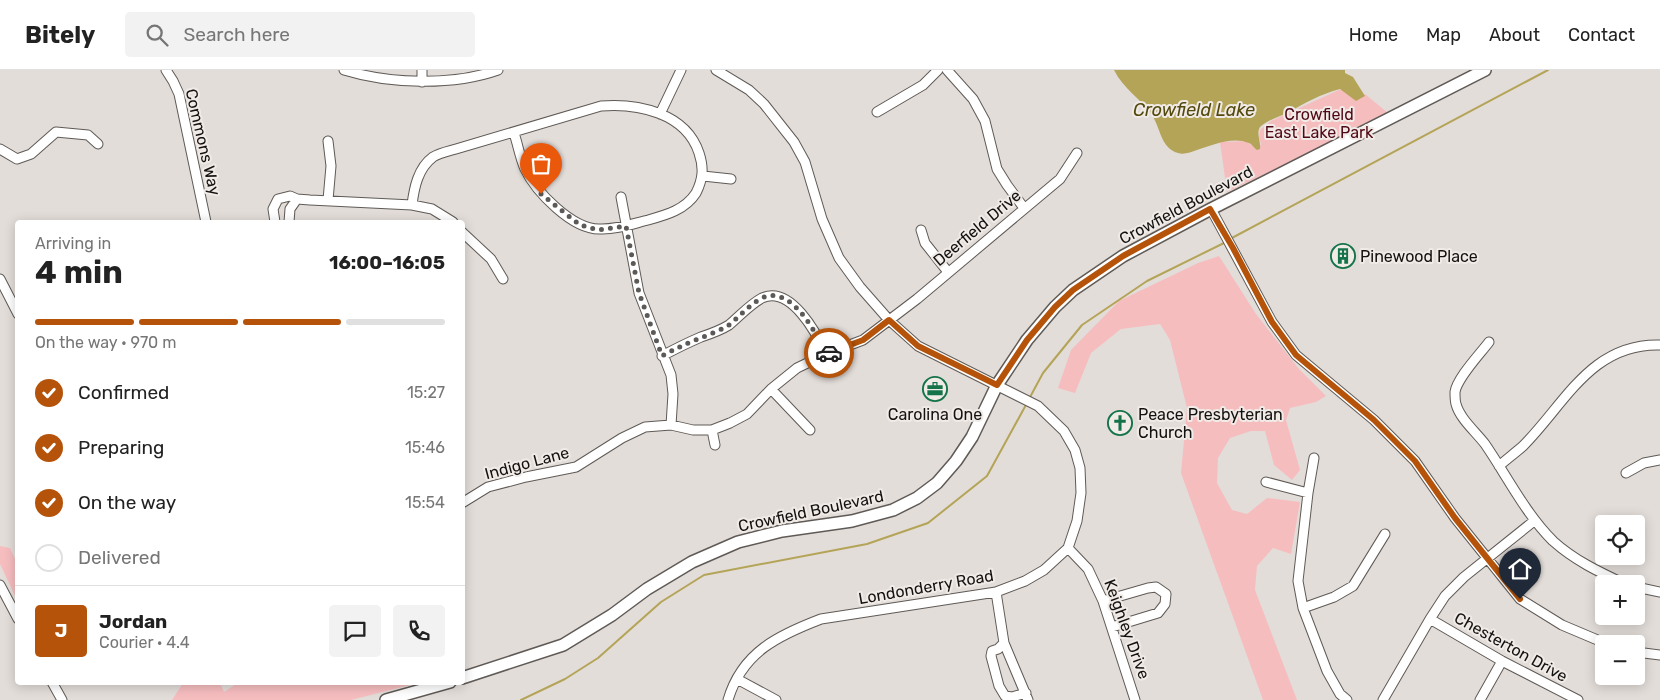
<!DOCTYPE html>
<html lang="en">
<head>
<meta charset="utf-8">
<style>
	:root { --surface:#fff; --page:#f2f2f2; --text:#222; --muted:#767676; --line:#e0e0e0; --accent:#b45309 }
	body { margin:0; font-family:Rubik,sans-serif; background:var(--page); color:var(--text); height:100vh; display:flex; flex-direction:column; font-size:19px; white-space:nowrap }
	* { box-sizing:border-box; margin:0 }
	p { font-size:16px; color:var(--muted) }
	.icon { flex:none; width:28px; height:28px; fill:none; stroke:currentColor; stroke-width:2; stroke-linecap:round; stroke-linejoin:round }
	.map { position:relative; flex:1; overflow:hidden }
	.sheet { position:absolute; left:15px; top:150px; width:450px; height:465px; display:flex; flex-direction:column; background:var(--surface); border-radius:5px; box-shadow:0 2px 12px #0003 }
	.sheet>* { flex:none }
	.fabs { position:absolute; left:1595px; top:445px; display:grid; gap:10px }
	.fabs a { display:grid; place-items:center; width:50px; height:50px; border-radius:5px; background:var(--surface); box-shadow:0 2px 12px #0003; font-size:25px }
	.pin { position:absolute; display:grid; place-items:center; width:42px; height:42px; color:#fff; margin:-51px -21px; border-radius:50% 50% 50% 0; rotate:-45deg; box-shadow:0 0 5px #0007 }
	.pin .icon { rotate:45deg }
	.courier { position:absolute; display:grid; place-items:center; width:50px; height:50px; margin:-25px; border:4px solid #b45309; border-radius:50%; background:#fff; color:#222; box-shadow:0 1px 6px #0007 }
	.summary em { font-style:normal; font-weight:700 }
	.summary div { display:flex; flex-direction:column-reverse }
	.summary { display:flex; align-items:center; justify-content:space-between; height:85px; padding:0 20px }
	h1 { font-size:32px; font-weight:700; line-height:38px }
	.bar { display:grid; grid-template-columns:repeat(4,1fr); gap:8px 5px; align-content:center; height:60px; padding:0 20px }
	.bar i { height:6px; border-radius:4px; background:var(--line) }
	.bar .selected { background:var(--accent) }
	.bar p { grid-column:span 4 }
	.line { display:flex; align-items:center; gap:12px; padding:0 20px; border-top:1px solid var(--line) }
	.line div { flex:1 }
	.round { display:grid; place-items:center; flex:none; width:52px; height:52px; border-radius:5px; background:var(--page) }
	ol { padding:0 20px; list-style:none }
	li { display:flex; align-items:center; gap:15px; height:55px }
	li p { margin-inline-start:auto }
	li .icon { padding:5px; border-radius:50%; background:var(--accent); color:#fff; stroke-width:4 }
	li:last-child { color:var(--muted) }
	li i { width:28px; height:28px; border:2px solid var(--line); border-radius:50% }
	header { display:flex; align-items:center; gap:30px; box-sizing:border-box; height:70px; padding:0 25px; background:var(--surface); border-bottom:1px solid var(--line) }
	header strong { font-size:24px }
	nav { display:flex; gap:28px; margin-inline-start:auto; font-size:18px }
	.search { width:350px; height:45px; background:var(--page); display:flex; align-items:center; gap:12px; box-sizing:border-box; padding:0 18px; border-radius:5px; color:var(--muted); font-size:19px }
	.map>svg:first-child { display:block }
	.green { fill:#f6bdbf }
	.water { fill:#b4a458 }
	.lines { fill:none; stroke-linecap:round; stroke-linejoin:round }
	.stream { stroke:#b4a458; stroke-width:2 }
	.minor-casing { stroke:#5f5a56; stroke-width:11 }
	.major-casing { stroke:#5f5a56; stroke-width:14 }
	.minor { stroke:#fff; stroke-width:9 }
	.major { stroke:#fff; stroke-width:11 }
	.done { stroke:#5c5957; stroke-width:5; stroke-dasharray:0 9 }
	.route { stroke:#b45309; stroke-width:6 }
	.labels { text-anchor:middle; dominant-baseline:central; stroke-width:4; stroke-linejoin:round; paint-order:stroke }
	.park-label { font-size:16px; fill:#510816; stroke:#f1ebe7 }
	.street-label { font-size:16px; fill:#141211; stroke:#f1ebe7 }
	.poi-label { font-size:16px; fill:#141211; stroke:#f1ebe7; text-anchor:start }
	.water-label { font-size:18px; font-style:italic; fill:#54490c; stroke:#f1ebe7 }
</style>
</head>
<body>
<header>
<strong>Bitely</strong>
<div class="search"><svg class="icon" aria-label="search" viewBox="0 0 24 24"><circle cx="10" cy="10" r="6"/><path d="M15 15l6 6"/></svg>Search here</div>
<nav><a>Home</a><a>Map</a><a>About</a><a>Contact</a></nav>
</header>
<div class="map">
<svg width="1660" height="630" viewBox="0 0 1660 630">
	<rect width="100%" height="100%" fill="#e3ddd9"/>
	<path class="green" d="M 1341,19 L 1348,22 L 1356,30 L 1365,24 L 1388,43 L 1363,57 L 1227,122 L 1220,72 L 1247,71 L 1257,80 L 1261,74 L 1259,67 L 1260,60 L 1271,51 Z
		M 1219,186 L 1256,244 L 1299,299 L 1326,326 L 1316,332 L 1290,338 L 1286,350 L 1300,400 L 1292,410 L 1274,395 L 1265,361 L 1251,361 L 1230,368 L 1218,388 L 1217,413 L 1232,440 L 1247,444 L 1267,428 L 1300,432 L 1291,484 L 1273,478 L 1257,496 L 1255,520 L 1297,630 L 1263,630 L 1181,403 L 1187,338 L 1170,270 L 1160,254 L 1121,259 L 1091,283 L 1075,323 L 1058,318 L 1071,280 L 1119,231 L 1198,193 Z
		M 0,476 L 10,478 L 17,493 L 17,530 L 0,494 Z
		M 239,612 L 409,612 L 410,615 L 351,630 L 172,630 L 183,613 L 220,613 L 224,622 Z"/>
	<path class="water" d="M 1114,0 L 1345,0 L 1345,3 L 1353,7 L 1365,26 L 1356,31 L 1340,19 C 1321,24 1305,33 1289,42 C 1279,47 1268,50 1260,57 C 1256,64 1261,71 1260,79 L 1257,80 C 1254,78 1252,74 1249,73 C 1233,66 1212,75 1197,80 C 1191,82 1184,85 1178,83 C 1161,78 1161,60 1153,47 C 1142,29 1123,19 1114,0 Z"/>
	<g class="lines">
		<path class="stream" d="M 1230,169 L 1548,0
			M 1029,329 L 1043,303 L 1082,255 L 1147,211 L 1226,172
			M 521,630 L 565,609 L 598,588 L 661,532 L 704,505 L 867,474 L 928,453 L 987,406 L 1027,333"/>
		<defs>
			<path id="minor" d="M 166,0 L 173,11 L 179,24 L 206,152
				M 344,0 C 389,14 453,16 498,0
				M 422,0 L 422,12
				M 716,0 L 749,20 L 764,34 L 794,72 L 805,92 L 822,149 L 839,188 L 860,217 L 889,250 L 918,276 L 1038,336 L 1064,361 L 1075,380 L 1080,398 L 1081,423 L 1077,451 L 1068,478 L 1044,500 L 1025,511 L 996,522 L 821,549 C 779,565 742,582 728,630
				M 947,0 L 973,29 L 985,51 L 997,99 L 1007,115 L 1024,138
				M 877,42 L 923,15 L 938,0
				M 660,44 L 681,0
				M 328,71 L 331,96 L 328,130
				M 0,79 L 17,89 L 31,84 L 56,62 L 88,65 L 98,74
				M 703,106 L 731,109
				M 621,127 L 639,223 L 671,305 L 673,324 L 671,355
				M 412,135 C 414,118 418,98 433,87 C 439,83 449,81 456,79 L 601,36 C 638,33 686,43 699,83 C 704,98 703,109 696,123 C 685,140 666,145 648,150 C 632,154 615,160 599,159 C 572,159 536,122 525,99 C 520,88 518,75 514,63
				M 1211,139 L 1272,252 L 1296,285 L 1374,350 L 1415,391 L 1455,448 L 1520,529 L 1562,555 L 1607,574
				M 275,152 L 273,139 L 278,129 L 290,126 L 297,129 L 310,130 L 412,135 L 432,139 L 453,152
				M 289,152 L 290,139 L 297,129
				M 921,160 L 925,173 L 948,202
				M 462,162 L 491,189 L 503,209
				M 0,209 L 18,244
				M 1489,272 C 1480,284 1457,308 1455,322 C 1455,325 1455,331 1456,334 C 1460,349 1476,362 1485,374 C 1507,406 1525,443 1553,471 C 1574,490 1599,502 1625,514
				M 662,286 C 675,279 687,273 701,267 C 710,264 721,260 729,255 C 740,246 749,235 762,228 C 791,215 817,264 826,284
				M 771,319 L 810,360
				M 712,360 L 715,375
				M 1314,388 L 1308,423 L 1298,511 L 1303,538 L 1327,601 L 1340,624 L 1347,630
				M 1499,396 C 1507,389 1515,383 1523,376 C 1565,334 1591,273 1660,275
				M 1626,403 L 1644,393 L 1660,390
				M 1266,412 L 1308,423
				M 462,433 L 488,417 L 526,407 L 576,397 L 622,368 L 645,357 L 671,355 L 693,360 L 712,360 L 730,353 L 747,344 L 771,319 L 797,298 L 826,284 L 863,270 L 917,229 L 1060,109 L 1077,83
				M 1068,478 L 1088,499 L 1103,531 L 1135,630
				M 0,515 L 18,549
				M 1636,517 L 1660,522
				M 996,522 L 1004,573 L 1028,630
				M 1103,531 L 1148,518 L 1156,517 L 1166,524 L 1165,534 L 1158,543 L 1112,557
				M 1303,538 L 1334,527 L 1353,516 L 1385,464
				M 1430,549 L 1502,591 L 1578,630
				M 1004,573 L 998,579 L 992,581 L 991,586 L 999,616 L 1005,626 L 1012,627 L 1026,623
				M 1636,582 L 1660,585
				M 737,609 L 776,630
				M 52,612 L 62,630
				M 1383,630 L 1430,549 L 1445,526 L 1464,507 L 1534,451
				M 1480,630 L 1502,591"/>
			<path id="major" d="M 462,608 L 563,575 L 612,545 L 647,519 L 692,492 L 738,472 L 782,461 L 852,451 L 893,440 L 917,428 L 937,413 L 956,391 L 972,367 L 997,315 L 1027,270 L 1055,237 L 1073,220 L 1123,186 L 1211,139 L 1485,0
				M 386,630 L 450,612"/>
		</defs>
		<use href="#minor" class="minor-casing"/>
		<use href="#major" class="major-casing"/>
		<use href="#minor" class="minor"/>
		<use href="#major" class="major"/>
	</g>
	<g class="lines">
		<path class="done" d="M 541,124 L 580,155 L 598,160 L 626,156 L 639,223 L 662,286 C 675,279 687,273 701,268 C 710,264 721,260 729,255 C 740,246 749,235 762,228 C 791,214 817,264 826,284 L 829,283"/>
		<path class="route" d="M 829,283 L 863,270 L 889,250 L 918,276 L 997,315 L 1027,270 L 1055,237 L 1073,220 L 1123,186 L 1210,139 L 1233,178 L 1272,252 L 1296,285 L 1374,350 L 1415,391 L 1455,448 L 1520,529"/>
	</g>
	<defs>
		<symbol id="building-ring" viewBox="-11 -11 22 22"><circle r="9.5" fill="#f1ebe7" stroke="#147349" stroke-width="1.5"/><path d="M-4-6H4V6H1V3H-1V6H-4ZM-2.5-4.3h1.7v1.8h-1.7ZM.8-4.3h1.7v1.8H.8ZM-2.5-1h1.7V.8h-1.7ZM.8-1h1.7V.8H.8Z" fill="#147349"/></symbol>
		<symbol id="office-ring" viewBox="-11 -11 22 22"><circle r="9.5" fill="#f1ebe7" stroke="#147349" stroke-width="1.5"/><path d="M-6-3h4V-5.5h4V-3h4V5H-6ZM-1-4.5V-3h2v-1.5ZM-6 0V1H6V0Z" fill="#147349"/></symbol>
		<symbol id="church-ring" viewBox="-11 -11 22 22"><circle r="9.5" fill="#f1ebe7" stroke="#147349" stroke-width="1.5"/><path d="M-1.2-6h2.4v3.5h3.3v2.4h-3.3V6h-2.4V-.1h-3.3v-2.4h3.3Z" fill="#147349"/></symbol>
	</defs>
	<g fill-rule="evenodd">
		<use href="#building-ring" x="1329" y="172" width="28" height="28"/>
		<use href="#office-ring" x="921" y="305" width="28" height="28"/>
		<use href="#church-ring" x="1106" y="339" width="28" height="28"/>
	</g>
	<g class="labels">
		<g class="park-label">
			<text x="1319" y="44">Crowfield<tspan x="1319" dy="18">East Lake Park</tspan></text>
		</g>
		<g class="street-label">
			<text transform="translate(203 72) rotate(77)">Commons Way</text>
			<text transform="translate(1186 135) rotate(-28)">Crowfield Boulevard</text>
			<text transform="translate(977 158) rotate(-40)">Deerfield Drive</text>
			<text transform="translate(527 393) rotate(-15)">Indigo Lane</text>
			<text transform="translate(811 441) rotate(-12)">Crowfield Boulevard</text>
			<text transform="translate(926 517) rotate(-10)">Londonderry Road</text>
			<text transform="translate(1127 559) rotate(70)">Keighley Drive</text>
			<text transform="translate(1511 577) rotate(29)">Chesterton Drive</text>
		</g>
		<g class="poi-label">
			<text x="1360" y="186">Pinewood Place</text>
			<text x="935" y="344" text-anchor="middle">Carolina One</text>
			<text x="1138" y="344">Peace Presbyterian<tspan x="1138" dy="18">Church</tspan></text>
		</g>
		<g class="water-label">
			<text x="1194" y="40">Crowfield Lake</text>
		</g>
	</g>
</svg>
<div class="fabs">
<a><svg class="icon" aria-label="locate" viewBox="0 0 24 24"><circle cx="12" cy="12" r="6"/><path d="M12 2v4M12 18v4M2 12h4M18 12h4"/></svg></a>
<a>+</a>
<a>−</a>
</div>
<div class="pin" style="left:541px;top:124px;background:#ea580c"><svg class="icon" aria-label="bag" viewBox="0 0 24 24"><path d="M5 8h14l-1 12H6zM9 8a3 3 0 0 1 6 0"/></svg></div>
<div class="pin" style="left:1520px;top:529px;background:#1f2937"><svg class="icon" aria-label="home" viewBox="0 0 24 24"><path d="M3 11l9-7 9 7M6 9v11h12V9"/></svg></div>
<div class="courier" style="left:829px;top:283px"><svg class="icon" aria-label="car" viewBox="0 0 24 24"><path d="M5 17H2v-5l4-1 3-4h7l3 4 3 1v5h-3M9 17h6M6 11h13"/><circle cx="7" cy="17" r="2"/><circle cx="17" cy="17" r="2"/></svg></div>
<section class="sheet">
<div class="summary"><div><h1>4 min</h1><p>Arriving in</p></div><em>16:00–16:05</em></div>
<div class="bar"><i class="selected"></i><i class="selected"></i><i class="selected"></i><i></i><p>On the way · 970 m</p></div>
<ol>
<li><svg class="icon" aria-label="check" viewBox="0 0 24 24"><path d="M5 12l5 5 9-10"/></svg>Confirmed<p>15:27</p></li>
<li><svg class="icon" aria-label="check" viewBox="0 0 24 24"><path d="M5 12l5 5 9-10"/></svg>Preparing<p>15:46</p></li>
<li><svg class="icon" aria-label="check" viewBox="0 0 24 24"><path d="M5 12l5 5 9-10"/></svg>On the way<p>15:54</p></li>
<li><i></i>Delivered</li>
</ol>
<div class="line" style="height:90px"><b class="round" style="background:var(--accent);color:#fff">J</b><div><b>Jordan</b><p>Courier · 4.4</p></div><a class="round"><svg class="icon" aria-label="chat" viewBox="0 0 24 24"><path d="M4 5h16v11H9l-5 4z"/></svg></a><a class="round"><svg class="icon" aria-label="phone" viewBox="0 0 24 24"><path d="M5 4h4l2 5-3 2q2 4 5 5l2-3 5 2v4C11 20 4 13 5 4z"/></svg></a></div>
</section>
</div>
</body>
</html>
